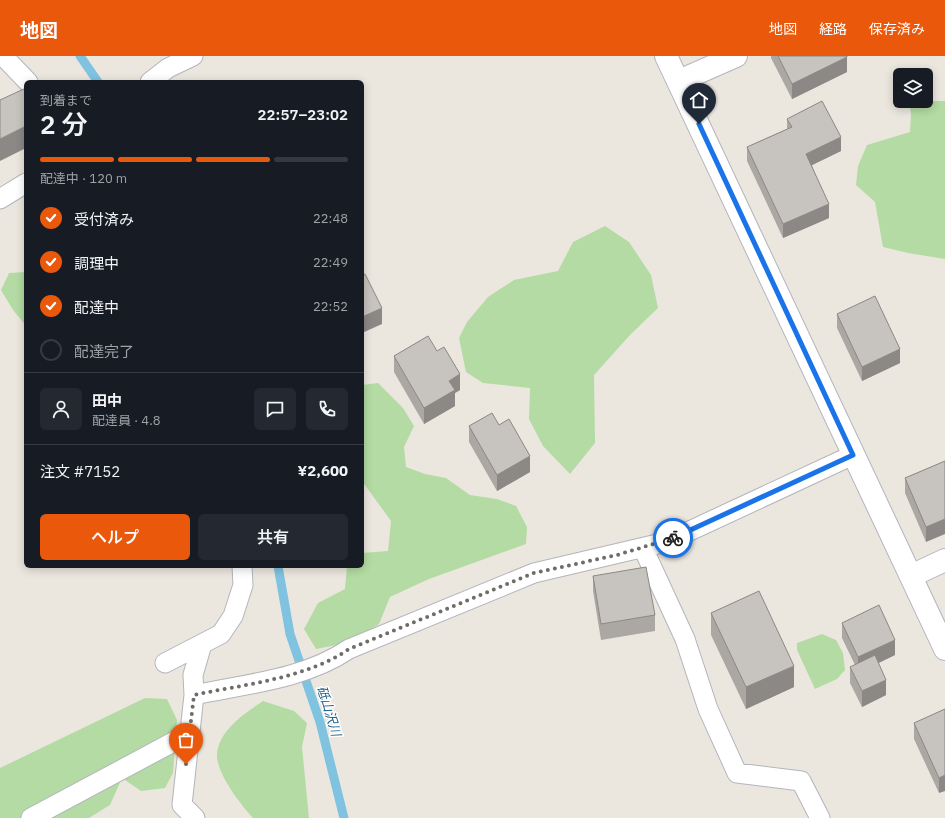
<!DOCTYPE html>
<html lang="ja">
<head>
<meta charset="utf-8">
<style>
	:root { --surface:#171b24; --page:#242831; --text:#f1f3f6; --muted:#9ea1a6; --line:#363941; --accent:#ea580c }
	body { margin:0; font-family:"IBM Plex Sans","Noto Sans JP",sans-serif; background:var(--page); color:var(--text); height:100vh; display:flex; flex-direction:column; font-size:15px; white-space:nowrap }
	* { box-sizing:border-box; margin:0 }
	p { font-size:13px; color:var(--muted) }
	.icon { flex:none; width:22px; height:22px; fill:none; stroke:currentColor; stroke-width:2; stroke-linecap:round; stroke-linejoin:round }
	.map { position:relative; flex:1; overflow:hidden }
	.side { position:absolute; left:24px; top:24px; width:340px; height:488px; display:flex; flex-direction:column; background:var(--surface); border-radius:6px; box-shadow:0 2px 10px #0003 }
	.side>* { flex:none }
	.tools { position:absolute; left:893px; top:12px; display:grid; gap:8px }
	.tools a { display:grid; place-items:center; width:40px; height:40px; border-radius:6px; background:var(--surface); box-shadow:0 2px 10px #0003; font-size:20px }
	.pin { position:absolute; display:grid; place-items:center; width:34px; height:34px; color:#fff; margin:-41px -17px; border-radius:50% 50% 50% 0; rotate:-45deg; box-shadow:0 0 4px #0007 }
	.pin .icon { rotate:45deg }
	.courier { position:absolute; display:grid; place-items:center; width:40px; height:40px; margin:-20px; border:3px solid #1a73e8; border-radius:50%; background:#fff; color:#222; box-shadow:0 1px 5px #0007 }
	.overview em { font-style:normal; font-weight:600 }
	.overview div { display:flex; flex-direction:column-reverse }
	.overview { display:flex; align-items:center; justify-content:space-between; height:68px; padding:0 16px }
	h1 { font-size:26px; font-weight:600; line-height:30px }
	.bar { display:grid; grid-template-columns:repeat(4,1fr); gap:6px 4px; align-content:center; height:48px; padding:0 16px }
	.bar i { height:5px; border-radius:3px; background:var(--line) }
	.bar .current { background:var(--accent) }
	.bar p { grid-column:span 4 }
	.line { display:flex; align-items:center; gap:10px; padding:0 16px; border-top:1px solid var(--line) }
	.line div { flex:1 }
	.round { display:grid; place-items:center; flex:none; width:42px; height:42px; border-radius:6px; background:var(--page) }
	ol { padding:0 16px; list-style:none }
	li { display:flex; align-items:center; gap:12px; height:44px }
	li p { margin-inline-start:auto }
	li .icon { padding:4px; border-radius:50%; background:var(--accent); color:#fff; stroke-width:4 }
	li:last-child { color:var(--muted) }
	li i { width:22px; height:22px; border:2px solid var(--line); border-radius:50% }
	.cta { display:flex; gap:8px; margin-top:auto; padding:8px 16px }
	.cta a { flex:1; height:46px; border-radius:6px; background:var(--accent); color:#fff; font-size:16px; font-weight:600; line-height:46px; text-align:center }
	.cta a+a { background:var(--page); color:var(--text) }
	header { display:flex; align-items:center; gap:24px; box-sizing:border-box; height:56px; padding:0 20px; background:var(--accent); color:#fff }
	header strong { font-size:19px }
	nav { display:flex; gap:22px; margin-inline-start:auto; font-size:14px }
	.map>svg:first-child { display:block }
	.green { fill:#b4dba3 }
	.lines { fill:none; stroke-linecap:round; stroke-linejoin:round }
	.stream { stroke:#7fc3e0; stroke-width:9 }
	.lane-casing { stroke:#b3b5bd; stroke-width:21 }
	.street-casing { stroke:#b3b5bd; stroke-width:24 }
	.lane { stroke:#fff; stroke-width:19 }
	.street { stroke:#fff; stroke-width:22 }
	.wall { fill:#aba8a3 }
	.shaded-wall { fill:#8b8885 }
	.building { fill:#c7c3be; stroke:#8b8885 }
	.done { stroke:#6e6d6a; stroke-width:4; stroke-dasharray:0 7.2 }
	.route { stroke:#1a73e8; stroke-width:5 }
	.labels { text-anchor:middle; dominant-baseline:central; stroke-width:3; stroke-linejoin:round; paint-order:stroke }
	.water-label { font-size:13px; font-style:italic; fill:#1e628d; stroke:#fff }
</style>
</head>
<body>
<header>
<strong>地図</strong>
<nav><a>地図</a><a>経路</a><a>保存済み</a></nav>
</header>
<div class="map">
<svg width="945" height="762" viewBox="0 0 945 762">
	<rect width="100%" height="100%" fill="#ebe7df"/>
	<path class="green" d="M 909,45 L 945,45 L 945,203 L 908,197 L 883,191 L 875,146 L 856,129 L 858,110 L 867,89 L 910,76 L 911,58 Z
		M 605,170 L 629,186 L 651,219 L 658,252 L 630,279 L 594,319 L 595,387 L 570,418 L 543,390 L 529,363 L 530,332 L 483,327 L 466,316 L 459,282 L 467,266 L 488,241 L 514,224 L 558,215 L 573,186 Z
		M 26,216 L 26,270 L 13,254 L 1,234 L 9,217 Z
		M 378,327 L 403,352 L 414,370 L 404,391 L 406,411 L 425,418 L 446,422 L 470,439 L 497,443 L 516,450 L 527,471 L 526,488 L 429,523 L 390,541 L 379,568 L 352,586 L 316,593 L 304,573 L 318,547 L 345,533 L 347,510 L 362,510 L 362,497 L 388,495 L 391,465 L 362,425 L 362,329 Z
		M 822,578 L 836,584 L 843,597 L 845,614 L 837,623 L 815,633 L 797,594 L 797,587 Z
		M 145,642 L 167,643 L 177,664 L 173,717 L 165,732 L 141,735 L 122,722 L 110,749 L 89,762 L 0,762 L 0,712 Z
		M 263,645 L 294,655 L 307,667 L 302,691 L 309,762 L 253,762 C 241,749 216,717 217,698 C 219,674 245,657 263,645 Z"/>
	<g class="lines">
		<path class="stream" d="M 80,0 L 98,26
			M 278,510 L 290,578 L 320,666 L 344,762"/>
		<defs>
			<path id="lane" d="M 3,0 L 28,26
				M 150,26 L 168,12 L 193,0
				M 0,143 L 26,127
				M 643,492 L 685,583 L 708,653 L 737,717 L 801,725 L 820,762
				M 165,607 L 221,578 L 233,560 L 243,529 L 242,510
				M 194,639 C 246,628 305,623 349,593 L 534,517 L 666,486 L 853,399
				M 31,762 L 190,677
				M 195,762 L 182,749 L 194,639 L 193,619 L 202,588"/>
			<path id="street" d="M 666,0 L 945,593
				M 679,25 L 736,0
				M 911,520 L 945,504"/>
		</defs>
		<use href="#lane" class="lane-casing"/>
		<use href="#street" class="street-casing"/>
		<use href="#lane" class="lane"/>
		<use href="#street" class="street"/>
	</g>
	<path class="wall" d="M 771,0 L 847,0 L 847,16 L 792,43 L 771,2 Z
		M 787,63 L 841,95 L 812,109 L 829,162 L 783,182 L 747,105 L 747,91 L 787,73 Z
		M 837,258 L 900,307 L 862,325 L 837,272 Z
		M 394,300 L 460,334 L 455,337 L 455,350 L 424,368 L 394,316 Z
		M 499,369 L 530,416 L 497,435 L 469,386 L 469,370 Z
		M 945,405 L 926,486 L 905,437 L 905,422 Z
		M 593,520 L 655,559 L 655,575 L 601,584 L 593,535 Z
		M 711,557 L 794,631 L 746,653 L 711,579 Z
		M 842,567 L 895,599 L 878,607 L 886,639 L 862,651 L 850,627 L 850,611 L 855,609 L 842,582 Z
		M 945,653 L 939,737 L 914,683 L 914,667 Z"/>
	<path class="shaded-wall" d="M 847,1 L 847,16 L 792,43 L 792,28 Z
		M 26,70 L 26,92 L 0,105 L 0,83 Z
		M 841,81 L 841,95 L 806,112 L 806,98 Z
		M 829,148 L 829,162 L 783,182 L 783,168 Z
		M 382,252 L 382,268 L 362,277 L 362,261 Z
		M 900,293 L 900,307 L 862,325 L 862,311 Z
		M 460,318 L 460,334 L 455,337 L 455,350 L 424,368 L 424,352 L 449,325 Z
		M 530,400 L 530,416 L 497,435 L 497,419 Z
		M 945,463 L 945,478 L 926,486 L 926,471 Z
		M 895,584 L 895,599 L 858,617 L 858,601 Z
		M 794,610 L 794,631 L 746,653 L 746,631 Z
		M 886,624 L 886,639 L 862,651 L 862,635 Z
		M 945,719 L 945,735 L 939,737 L 939,722 Z"/>
	<path class="building" d="M 778,0 L 847,0 L 847,1 L 792,28 Z
		M 26,32 L 26,70 L 0,83 L 0,44 Z
		M 822,45 L 841,81 L 806,98 L 829,148 L 783,168 L 747,91 L 792,71 L 787,63 Z
		M 365,218 L 382,252 L 362,261 L 362,219 Z
		M 875,240 L 900,293 L 862,311 L 837,258 Z
		M 428,280 L 437,295 L 444,291 L 460,318 L 449,325 L 455,334 L 424,352 L 394,300 Z
		M 492,357 L 499,369 L 509,363 L 530,400 L 497,419 L 469,370 Z
		M 945,405 L 945,463 L 926,471 L 905,422 Z
		M 646,511 L 655,559 L 601,568 L 593,520 Z
		M 759,535 L 794,610 L 746,631 L 711,557 Z
		M 879,549 L 895,584 L 858,601 L 842,567 Z
		M 875,599 L 886,624 L 862,635 L 850,611 Z
		M 945,653 L 945,719 L 939,722 L 914,667 Z"/>
	<g class="lines">
		<path class="done" d="M 186,708 L 194,639 C 245,628 305,623 349,593 L 534,517 L 617,499 L 673,482"/>
		<path class="route" d="M 673,482 L 853,399 L 699,68"/>
	</g>
	<g class="labels">
		<g class="water-label">
			<text transform="translate(329 655) rotate(73)">砥山沢川</text>
		</g>
	</g>
</svg>
<div class="tools">
<a><svg class="icon" aria-label="layers" viewBox="0 0 24 24"><path d="M12 4l9 5-9 5-9-5zM3 14l9 5 9-5"/></svg></a>
</div>
<div class="pin" style="left:186px;top:708px;background:#ea580c"><svg class="icon" aria-label="bag" viewBox="0 0 24 24"><path d="M5 8h14l-1 12H6zM9 8a3 3 0 0 1 6 0"/></svg></div>
<div class="pin" style="left:699px;top:68px;background:#1f2937"><svg class="icon" aria-label="home" viewBox="0 0 24 24"><path d="M3 11l9-7 9 7M6 9v11h12V9"/></svg></div>
<div class="courier" style="left:673px;top:482px"><svg class="icon" aria-label="bike" viewBox="0 0 24 24"><circle cx="6" cy="16" r="4"/><circle cx="18" cy="16" r="4"/><path d="M6 16l4-8h5l3 8M10 8l3 8H6M13 5h3"/></svg></div>
<section class="side">
<div class="overview"><div><h1>2 分</h1><p>到着まで</p></div><em>22:57–23:02</em></div>
<div class="bar"><i class="current"></i><i class="current"></i><i class="current"></i><i></i><p>配達中 · 120 m</p></div>
<ol>
<li><svg class="icon" aria-label="check" viewBox="0 0 24 24"><path d="M5 12l5 5 9-10"/></svg>受付済み<p>22:48</p></li>
<li><svg class="icon" aria-label="check" viewBox="0 0 24 24"><path d="M5 12l5 5 9-10"/></svg>調理中<p>22:49</p></li>
<li><svg class="icon" aria-label="check" viewBox="0 0 24 24"><path d="M5 12l5 5 9-10"/></svg>配達中<p>22:52</p></li>
<li><i></i>配達完了</li>
</ol>
<div class="line" style="height:72px"><a class="round"><svg class="icon" aria-label="person" viewBox="0 0 24 24"><circle cx="12" cy="8" r="4"/><path d="M4 21q1-7 8-7t8 7"/></svg></a><div><b>田中</b><p>配達員 · 4.8</p></div><a class="round"><svg class="icon" aria-label="chat" viewBox="0 0 24 24"><path d="M4 5h16v11H9l-5 4z"/></svg></a><a class="round"><svg class="icon" aria-label="phone" viewBox="0 0 24 24"><path d="M5 4h4l2 5-3 2q2 4 5 5l2-3 5 2v4C11 20 4 13 5 4z"/></svg></a></div>
<div class="line" style="height:52px"><div>注文 #7152</div><b>¥2,600</b></div>
<div class="cta"><a>ヘルプ</a><a>共有</a></div>
</section>
</div>
</body>
</html>
